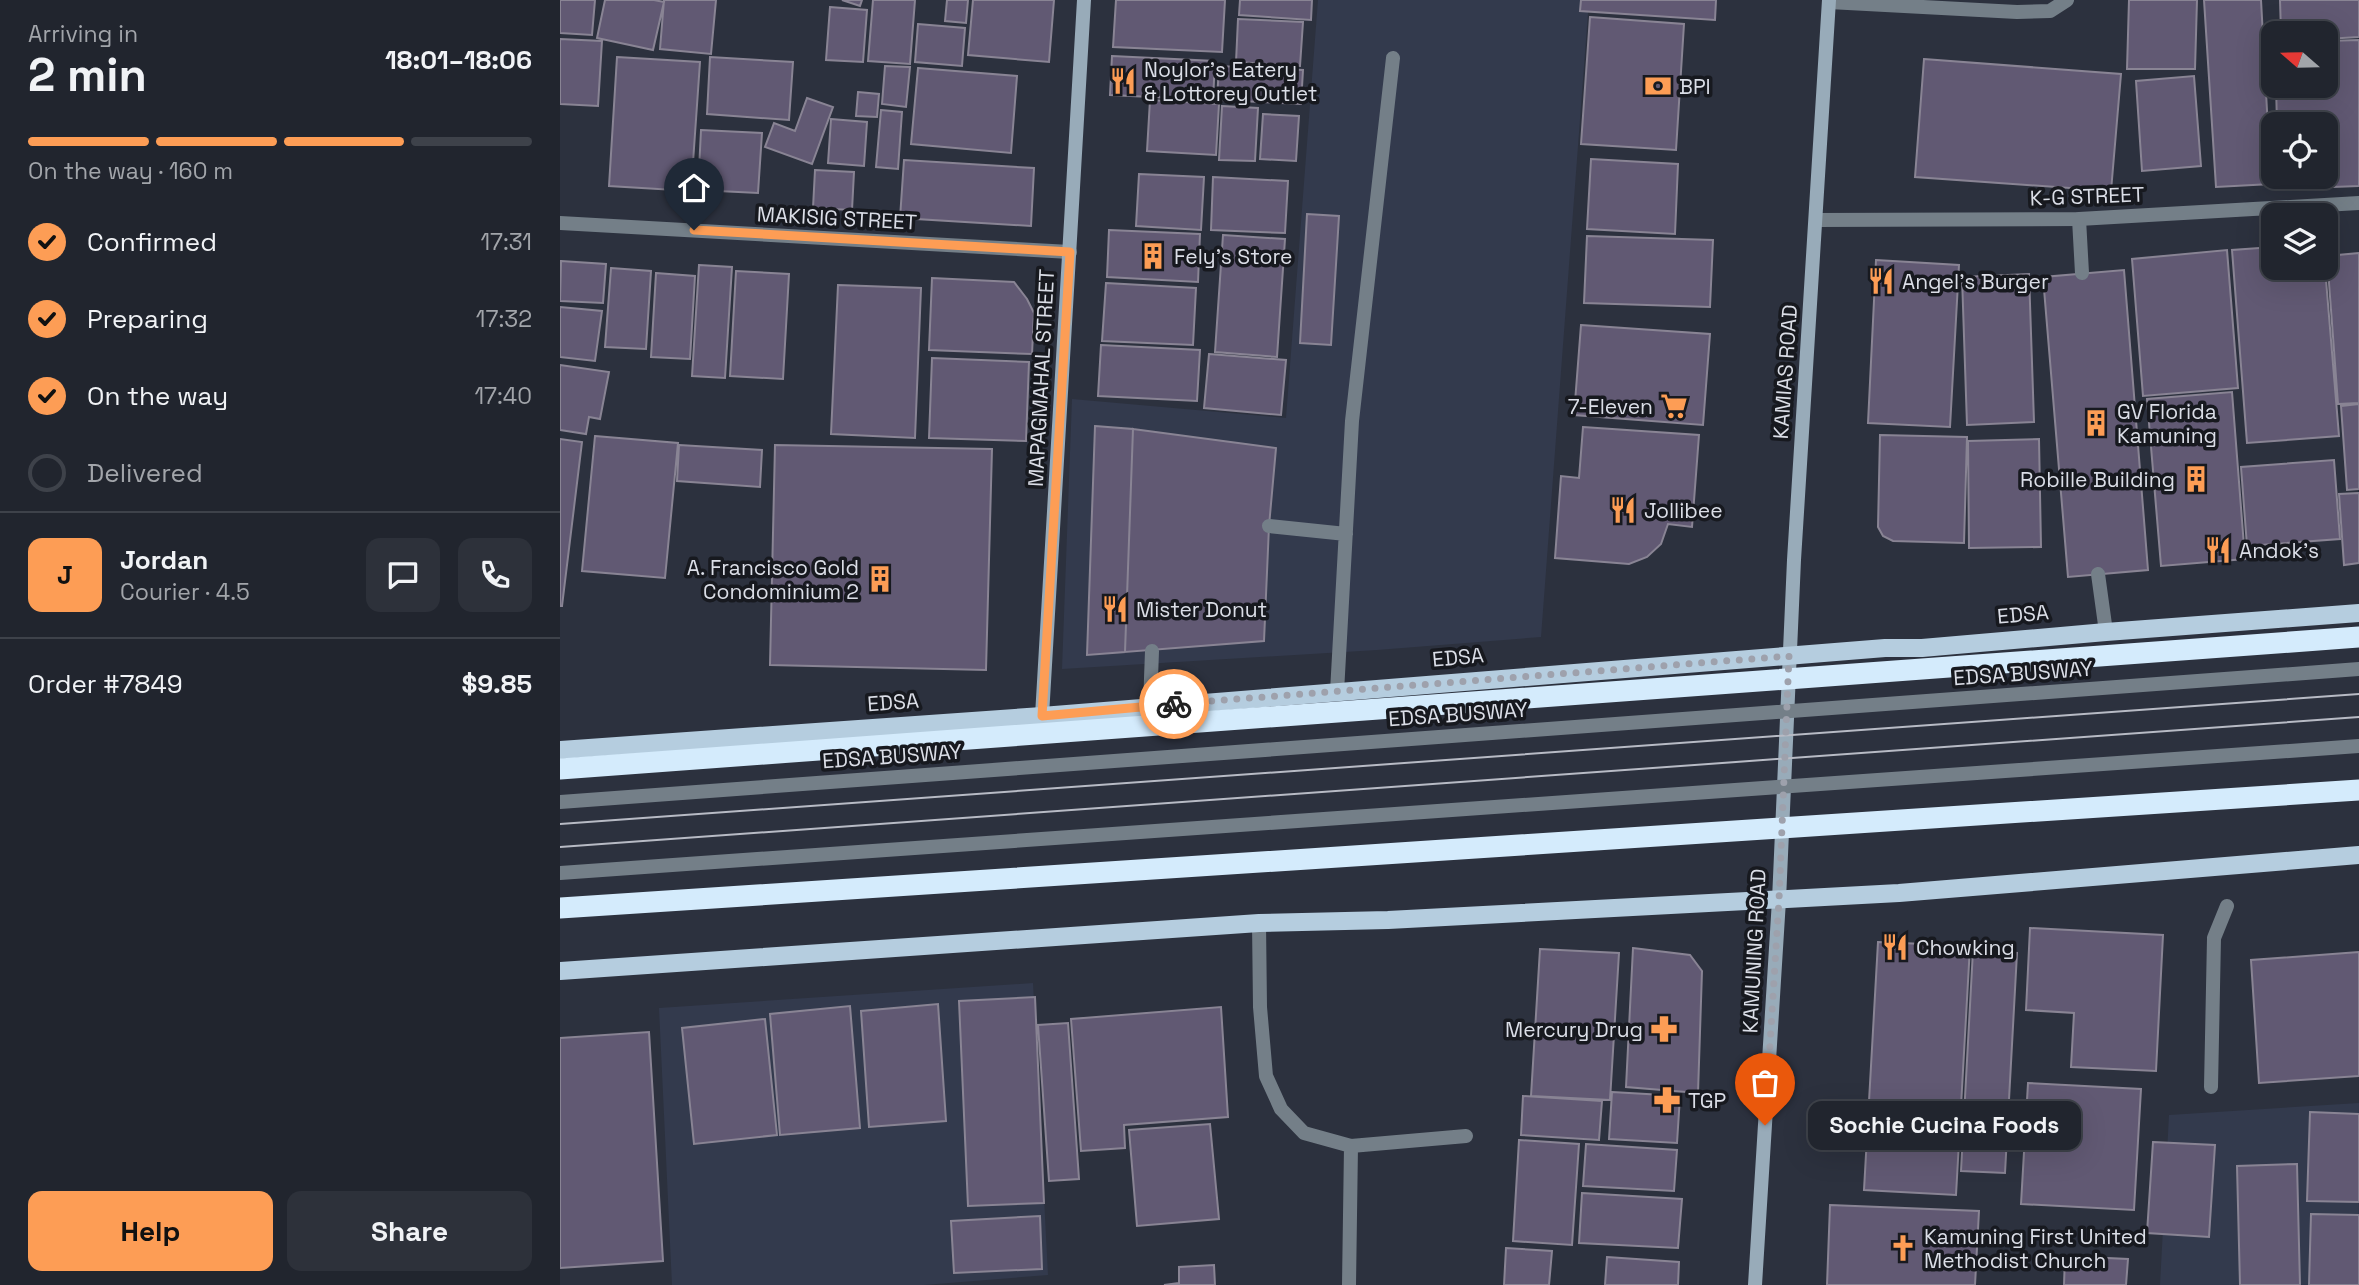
<!DOCTYPE html>
<html lang="en">
<head>
<meta charset="utf-8">
<style>
	:root { --surface:#21252e; --page:#2d313a; --text:#f1f3f6; --muted:#a2a5aa; --line:#3e424a; --accent:#fd9d55 }
	body { margin:0; font-family:"Space Grotesk",sans-serif; background:var(--page); color:var(--text); height:100vh; display:flex; flex-direction:column; font-size:26px; white-space:nowrap }
	* { box-sizing:border-box; margin:0 }
	p { font-size:23px; color:var(--muted) }
	.icon { flex:none; width:38px; height:38px; fill:none; stroke:currentColor; stroke-width:2; stroke-linecap:round; stroke-linejoin:round }
	.map { position:relative; flex:1; overflow:hidden }
	.sheet { display:flex; flex-direction:column; background:var(--surface); width:560px }
	.sheet>* { flex:none }
	.needle { width:46px; rotate:290deg }
	.tools { position:absolute; left:1701px; top:21px; display:grid; gap:14px }
	.tools a { display:grid; place-items:center; width:77px; height:77px; border-radius:14px; background:var(--surface); box-shadow:0 7px 28px #0002,0 0 0 2px var(--line); font-size:35px }
	.pin { position:absolute; display:grid; place-items:center; width:60px; height:60px; color:#fff; margin:-72px -30px; border-radius:50% 50% 50% 0; rotate:-45deg; box-shadow:0 0 7px #0007 }
	.pin .icon { rotate:45deg }
	.courier { position:absolute; display:grid; place-items:center; width:70px; height:70px; margin:-35px; border:5px solid #fd9d55; border-radius:50%; background:#fff; color:#222; box-shadow:0 2px 9px #0007 }
	.bubble { position:absolute; height:49px; border-radius:14px; background:var(--surface); box-shadow:0 7px 28px #0002,0 0 0 2px var(--line); font-size:23px; font-weight:800; line-height:49px; text-align:center }
	.overview em { font-style:normal; font-weight:800 }
	.overview div { display:flex; flex-direction:column-reverse }
	.overview { display:flex; align-items:center; justify-content:space-between; height:119px; padding:0 28px }
	h1 { font-size:46px; font-weight:800; line-height:52px }
	.bar { display:grid; grid-template-columns:repeat(4,1fr); gap:10px 7px; align-content:center; height:84px; padding:0 28px }
	.bar i { height:9px; border-radius:5px; background:var(--line) }
	.bar .on { background:var(--accent) }
	.bar p { grid-column:span 4 }
	.line { display:flex; align-items:center; gap:18px; padding:0 28px; border-top:2px solid var(--line) }
	.line div { flex:1 }
	.round { display:grid; place-items:center; flex:none; width:74px; height:74px; border-radius:14px; background:var(--page) }
	ol { padding:0 28px; list-style:none }
	li { display:flex; align-items:center; gap:21px; height:77px }
	li p { margin-inline-start:auto }
	li .icon { padding:7px; border-radius:50%; background:var(--accent); color:#111; stroke-width:4 }
	li:last-child { color:var(--muted) }
	li i { width:38px; height:38px; border:4px solid var(--line); border-radius:50% }
	.button { display:flex; gap:14px; margin-top:auto; padding:14px 28px }
	.button a { flex:1; height:80px; border-radius:14px; background:var(--accent); color:#111; font-size:28px; font-weight:800; line-height:80px; text-align:center }
	.button a+a { background:var(--page); color:var(--text) }
	main { display:flex; flex:1; min-height:0 }
	.map>svg:first-child { display:block }
	.built { fill:#333a4d }
	.building { fill:#615973; stroke:#898494; stroke-width:2 }
	.lines { fill:none; stroke-linecap:round; stroke-linejoin:round }
	.lane { stroke:#747f88; stroke-width:14 }
	.street { stroke:#747f88; stroke-width:14 }
	.secondary { stroke:#98abb9; stroke-width:14 }
	.primary { stroke:#b5cddf; stroke-width:18 }
	.tram { stroke:#b8bbc5; stroke-width:2 }
	.lane-bridge { stroke:#747f88; stroke-width:14 }
	.highway-bridge { stroke:#d4ebfc; stroke-width:21 }
	.done { stroke:#9ea1ac; stroke-width:7; stroke-dasharray:0 12.6 }
	.route { stroke:#fd9d55; stroke-width:9 }
	.labels { text-anchor:middle; dominant-baseline:central; stroke-width:7; stroke-linejoin:round; paint-order:stroke }
	.poi-label { font-size:21px; fill:#dbdee7; stroke:#17191f; text-anchor:start }
	.street-label { font-size:21px; fill:#dbdee7; stroke:#17191f }
</style>
</head>
<body>
<main>
<section class="sheet">
<div class="overview"><div><h1>2 min</h1><p>Arriving in</p></div><em>18:01–18:06</em></div>
<div class="bar"><i class="on"></i><i class="on"></i><i class="on"></i><i></i><p>On the way · 160 m</p></div>
<ol>
<li><svg class="icon" aria-label="check" viewBox="0 0 24 24"><path d="M5 12l5 5 9-10"/></svg>Confirmed<p>17:31</p></li>
<li><svg class="icon" aria-label="check" viewBox="0 0 24 24"><path d="M5 12l5 5 9-10"/></svg>Preparing<p>17:32</p></li>
<li><svg class="icon" aria-label="check" viewBox="0 0 24 24"><path d="M5 12l5 5 9-10"/></svg>On the way<p>17:40</p></li>
<li><i></i>Delivered</li>
</ol>
<div class="line" style="height:126px"><b class="round" style="background:var(--accent);color:#111">J</b><div><b>Jordan</b><p>Courier · 4.5</p></div><a class="round"><svg class="icon" aria-label="chat" viewBox="0 0 24 24"><path d="M4 5h16v11H9l-5 4z"/></svg></a><a class="round"><svg class="icon" aria-label="phone" viewBox="0 0 24 24"><path d="M5 4h4l2 5-3 2q2 4 5 5l2-3 5 2v4C11 20 4 13 5 4z"/></svg></a></div>
<div class="line" style="height:91px"><div>Order #7849</div><b>$9.85</b></div>
<div class="button"><a>Help</a><a>Share</a></div>
</section>
<div class="map">
<svg width="1799" height="1285" viewBox="0 0 1799 1285">
	<rect width="100%" height="100%" fill="#2c313e"/>
	<path class="built" d="M 758,0 L 1029,0 L 981,637 L 817,650 L 502,669 L 512,399 L 726,418 Z
		M 473,983 L 488,1275 L 364,1285 L 112,1285 L 99,1008 Z
		M 1799,1103 L 1799,1285 L 1600,1285 L 1609,1115 Z"/>
	<path class="building" d="M 0,0 L 35,0 L 32,35 L 0,33 Z
		M 45,0 L 94,0 L 104,2 L 93,50 L 37,38 Z
		M 104,0 L 156,0 L 151,54 L 100,49 Z
		M 282,0 L 302,0 L 300,6 Z
		M 313,0 L 355,0 L 350,64 L 308,61 Z
		M 387,0 L 408,0 L 406,23 L 385,21 Z
		M 413,0 L 494,0 L 489,62 L 408,55 Z
		M 556,0 L 665,0 L 662,52 L 553,47 Z
		M 680,0 L 752,0 L 751,20 L 679,15 Z
		M 1021,0 L 1156,0 L 1155,20 L 1020,11 Z
		M 1569,0 L 1637,0 L 1635,69 L 1567,69 Z
		M 1644,0 L 1701,0 L 1711,184 L 1656,187 Z
		M 1720,0 L 1799,0 L 1799,37 L 1766,39 L 1766,33 L 1721,33 Z
		M 270,7 L 307,10 L 303,62 L 266,60 Z
		M 1030,17 L 1124,24 L 1116,150 L 1021,144 Z
		M 678,19 L 743,22 L 740,66 L 676,62 Z
		M 358,24 L 405,28 L 402,66 L 355,62 Z
		M 0,39 L 42,41 L 38,106 L 0,104 Z
		M 1799,40 L 1799,186 L 1720,189 L 1719,177 L 1766,177 L 1766,124 L 1717,124 L 1716,86 L 1766,86 L 1766,41 Z
		M 552,56 L 655,61 L 653,100 L 550,95 Z
		M 57,57 L 140,62 L 131,191 L 49,186 Z
		M 150,57 L 233,62 L 229,120 L 147,114 Z
		M 1364,59 L 1561,74 L 1551,191 L 1355,177 Z
		M 325,66 L 350,67 L 346,107 L 322,104 Z
		M 659,66 L 743,70 L 741,104 L 657,100 Z
		M 358,68 L 457,76 L 451,153 L 351,144 Z
		M 1634,76 L 1641,166 L 1582,171 L 1576,81 Z
		M 298,92 L 319,94 L 317,117 L 296,116 Z
		M 247,98 L 273,107 L 252,164 L 205,147 L 214,123 L 235,131 Z
		M 590,100 L 659,104 L 656,155 L 587,151 Z
		M 662,106 L 698,108 L 695,161 L 659,160 Z
		M 321,110 L 342,112 L 338,169 L 316,167 Z
		M 703,114 L 739,116 L 736,161 L 700,159 Z
		M 271,119 L 307,122 L 304,166 L 268,163 Z
		M 141,130 L 202,133 L 198,193 L 138,190 Z
		M 1031,159 L 1118,164 L 1115,234 L 1027,229 Z
		M 344,160 L 474,168 L 471,226 L 340,218 Z
		M 255,170 L 294,172 L 292,210 L 253,208 Z
		M 579,174 L 644,177 L 641,230 L 576,226 Z
		M 653,177 L 728,181 L 725,233 L 651,230 Z
		M 747,214 L 779,216 L 771,345 L 740,343 Z
		M 549,230 L 640,234 L 638,282 L 547,277 Z
		M 663,235 L 725,239 L 717,357 L 655,352 Z
		M 1027,236 L 1153,240 L 1150,307 L 1024,303 Z
		M 1713,247 L 1713,268 L 1765,268 L 1779,436 L 1687,443 L 1672,250 Z
		M 1667,250 L 1678,388 L 1583,396 L 1572,259 Z
		M 1799,253 L 1799,403 L 1778,404 L 1767,256 Z
		M 1316,260 L 1399,265 L 1390,427 L 1308,423 Z
		M 1,261 L 46,264 L 43,303 L 0,301 Z
		M 139,265 L 172,267 L 165,378 L 132,376 Z
		M 51,268 L 91,271 L 86,349 L 45,347 Z
		M 1564,270 L 1588,570 L 1508,577 L 1483,277 Z
		M 176,271 L 229,274 L 223,379 L 170,376 Z
		M 96,273 L 135,276 L 130,359 L 91,357 Z
		M 1469,274 L 1474,422 L 1407,425 L 1402,277 Z
		M 372,278 L 454,282 L 467,299 L 474,313 L 472,354 L 369,350 Z
		M 546,283 L 636,288 L 633,345 L 542,341 Z
		M 278,285 L 361,288 L 355,438 L 271,434 Z
		M 0,307 L 42,311 L 35,361 L 0,357 Z
		M 1021,325 L 1150,334 L 1143,425 L 1014,415 Z
		M 541,345 L 640,350 L 637,401 L 538,396 Z
		M 649,354 L 726,360 L 721,415 L 644,408 Z
		M 372,358 L 469,362 L 466,441 L 369,438 Z
		M 0,365 L 49,372 L 40,419 L 29,417 L 26,434 L 0,430 Z
		M 1672,392 L 1685,559 L 1601,566 L 1587,399 Z
		M 1799,404 L 1799,489 L 1787,490 L 1781,406 Z
		M 535,426 L 573,429 L 565,652 L 527,655 Z
		M 1023,427 L 1139,435 L 1132,527 L 1108,524 L 1101,544 L 1087,557 L 1069,564 L 995,558 L 1001,476 L 1019,478 Z
		M 573,429 L 716,448 L 709,526 L 704,641 L 565,652 Z
		M 1320,435 L 1407,437 L 1404,543 L 1333,541 L 1323,536 L 1318,527 Z
		M 35,436 L 118,443 L 105,578 L 22,571 Z
		M 0,439 L 22,442 L 2,606 L 0,606 Z
		M 1479,439 L 1481,547 L 1409,548 L 1408,441 Z
		M 119,445 L 202,450 L 200,487 L 117,481 Z
		M 215,445 L 432,449 L 426,670 L 210,665 Z
		M 1774,460 L 1780,539 L 1687,546 L 1681,467 Z
		M 1799,493 L 1799,563 L 1784,565 L 1779,494 Z
		M 1470,928 L 1603,935 L 1596,1071 L 1511,1067 L 1514,1013 L 1466,1010 Z
		M 1318,942 L 1410,946 L 1396,1195 L 1304,1190 Z
		M 1073,948 L 1130,955 L 1142,971 L 1138,1093 L 1066,1087 Z
		M 980,949 L 1059,953 L 1050,1100 L 971,1096 Z
		M 1413,950 L 1457,953 L 1445,1173 L 1401,1171 Z
		M 1799,952 L 1799,1076 L 1699,1083 L 1691,960 Z
		M 475,997 L 484,1203 L 408,1206 L 399,1001 Z
		M 378,1004 L 386,1121 L 309,1127 L 301,1011 Z
		M 290,1006 L 300,1128 L 220,1135 L 210,1014 Z
		M 661,1007 L 668,1117 L 564,1125 L 565,1148 L 521,1151 L 511,1019 Z
		M 205,1019 L 217,1135 L 134,1144 L 122,1028 Z
		M 508,1023 L 519,1179 L 489,1181 L 478,1025 Z
		M 89,1032 L 103,1261 L 0,1268 L 0,1038 Z
		M 1468,1083 L 1581,1089 L 1574,1210 L 1461,1204 Z
		M 1052,1092 L 1120,1096 L 1117,1143 L 1049,1139 Z
		M 963,1096 L 1042,1101 L 1039,1140 L 961,1135 Z
		M 1750,1112 L 1799,1114 L 1799,1202 L 1747,1201 Z
		M 650,1124 L 659,1219 L 577,1226 L 569,1130 Z
		M 959,1140 L 1019,1144 L 1012,1245 L 953,1241 Z
		M 1593,1142 L 1655,1145 L 1649,1237 L 1587,1233 Z
		M 1026,1144 L 1117,1150 L 1114,1191 L 1023,1186 Z
		M 1737,1164 L 1740,1285 L 1680,1285 L 1677,1166 Z
		M 1022,1193 L 1122,1199 L 1118,1248 L 1019,1243 Z
		M 1270,1205 L 1419,1211 L 1415,1285 L 1267,1285 Z
		M 1751,1214 L 1799,1215 L 1799,1285 L 1749,1285 Z
		M 480,1216 L 482,1269 L 394,1273 L 391,1221 Z
		M 946,1248 L 992,1251 L 989,1285 L 944,1285 Z
		M 1505,1256 L 1568,1259 L 1566,1285 L 1504,1285 Z
		M 1047,1257 L 1119,1262 L 1118,1285 L 1045,1285 Z
		M 654,1265 L 655,1285 L 604,1285 L 619,1283 L 619,1267 Z"/>
	<g class="lines">
		<path class="lane" d="M 1269,2 L 1457,12 L 1490,11 L 1507,0
			M 1519,219 L 1522,273
			M 709,526 L 786,534
			M 1538,574 L 1546,632
			M 777,692 L 792,421 L 833,58
			M 590,706 L 592,651
			M 699,923 L 700,1007 L 706,1076 L 721,1109 L 744,1133 L 791,1146 L 789,1285
			M 1651,1087 L 1654,938 L 1667,906
			M 791,1146 L 906,1136"/>
		<path class="street" d="M 1256,220 L 1519,219 L 1799,203
			M 0,223 L 510,252"/>
		<path class="secondary" d="M 482,716 L 524,0
			M 1195,1285 L 1219,900 L 1234,560 L 1269,0"/>
		<path class="primary" d="M 0,750 L 482,716 L 1114,665 L 1325,648 L 1362,648 L 1546,632 L 1799,613
			M 0,971 L 699,923 L 828,920 L 1339,893 L 1799,855"/>
		<path class="tram" d="M 0,824 L 1799,694
			M 0,847 L 1799,717"/>
		<path class="lane-bridge" d="M 0,802 L 1799,669
			M 0,873 L 1799,746"/>
		<path class="highway-bridge" d="M 0,769 L 1799,637
			M 0,908 L 1799,790"/>
	</g>
	<g class="lines">
		<path class="done" d="M 614,704 L 1229,656 L 1219,900 L 1205,1125"/>
		<path class="route" d="M 134,230 L 510,252 L 482,716 L 614,704"/>
	</g>
	<defs>
		<symbol id="restaurant-bare" viewBox="-9 -9 18 18"><path d="M-5-6h1v4h1v-4h1v4h1v-4h1v5L-1.5 .5V6h-2V.5L-5-1ZM5-6V6H3V1.5H1.5Q1.5-4 5-6Z" fill="#fd9d55" stroke="#17191f" stroke-width="2.5" paint-order="stroke"/></symbol>
		<symbol id="bank-bare" viewBox="-9 -9 18 18"><path d="M-6-4H6V4H-6ZM0-2.3a2.3 2.3 0 1 0 0 4.6a2.3 2.3 0 1 0 0-4.6Z" fill="#fd9d55" stroke="#17191f" stroke-width="2.5" paint-order="stroke"/></symbol>
		<symbol id="building-bare" viewBox="-9 -9 18 18"><path d="M-4-6H4V6H1V3H-1V6H-4ZM-2.5-4.3h1.7v1.8h-1.7ZM.8-4.3h1.7v1.8H.8ZM-2.5-1h1.7V.8h-1.7ZM.8-1h1.7V.8H.8Z" fill="#fd9d55" stroke="#17191f" stroke-width="2.5" paint-order="stroke"/></symbol>
		<symbol id="supermarket-bare" viewBox="-9 -9 18 18"><path d="M-6-5.5h2.5l.6 2H6L4.5 2H-2.5L-4.4-4H-6ZM-1.5 3.2a1.3 1.3 0 1 0 .1 0ZM3 3.2a1.3 1.3 0 1 0 .1 0Z" fill="#fd9d55" stroke="#17191f" stroke-width="2.5" paint-order="stroke"/></symbol>
		<symbol id="pharmacy-bare" viewBox="-9 -9 18 18"><path d="M-2-6h4v4h4v4h-4v4h-4v-4h-4v-4h4Z" fill="#fd9d55" stroke="#17191f" stroke-width="2.5" paint-order="stroke"/></symbol>
		<symbol id="church-bare" viewBox="-9 -9 18 18"><path d="M-1.2-6h2.4v3.5h3.3v2.4h-3.3V6h-2.4V-.1h-3.3v-2.4h3.3Z" fill="#fd9d55" stroke="#17191f" stroke-width="2.5" paint-order="stroke"/></symbol>
	</defs>
	<g fill-rule="evenodd">
		<use href="#restaurant-bare" x="544" y="62" width="38" height="38"/>
		<use href="#bank-bare" x="1079" y="67" width="38" height="38"/>
		<use href="#building-bare" x="574" y="237" width="38" height="38"/>
		<use href="#restaurant-bare" x="1302" y="262" width="38" height="38"/>
		<use href="#supermarket-bare" x="1095" y="387" width="38" height="38"/>
		<use href="#building-bare" x="1517" y="404" width="38" height="38"/>
		<use href="#building-bare" x="1617" y="460" width="38" height="38"/>
		<use href="#restaurant-bare" x="1044" y="491" width="38" height="38"/>
		<use href="#restaurant-bare" x="1639" y="531" width="38" height="38"/>
		<use href="#building-bare" x="301" y="560" width="38" height="38"/>
		<use href="#restaurant-bare" x="536" y="590" width="38" height="38"/>
		<use href="#restaurant-bare" x="1316" y="928" width="38" height="38"/>
		<use href="#pharmacy-bare" x="1085" y="1010" width="38" height="38"/>
		<use href="#pharmacy-bare" x="1088" y="1081" width="38" height="38"/>
		<use href="#church-bare" x="1324" y="1229" width="38" height="38"/>
	</g>
	<g class="labels">
		<g class="poi-label">
			<text x="584" y="69">Noylor's Eatery<tspan x="584" dy="24">&amp; Lottorey Outlet</tspan></text>
			<text x="1119" y="86">BPI</text>
			<text x="614" y="256">Fely's Store</text>
			<text x="1342" y="281">Angel's Burger</text>
			<text x="1093" y="406" text-anchor="end">7-Eleven</text>
			<text x="1557" y="411">GV Florida<tspan x="1557" dy="24">Kamuning</tspan></text>
			<text x="1615" y="479" text-anchor="end">Robille Building</text>
			<text x="1084" y="510">Jollibee</text>
			<text x="1679" y="550">Andok's</text>
			<text x="299" y="567" text-anchor="end">A. Francisco Gold<tspan x="299" dy="24">Condominium 2</tspan></text>
			<text x="576" y="609">Mister Donut</text>
			<text x="1356" y="947">Chowking</text>
			<text x="1083" y="1029" text-anchor="end">Mercury Drug</text>
			<text x="1128" y="1100">TGP</text>
			<text x="1364" y="1236">Kamuning First United<tspan x="1364" dy="24">Methodist Church</tspan></text>
		</g>
		<g class="street-label">
			<text transform="translate(1527 196) rotate(-2)">K-G STREET</text>
			<text transform="translate(277 218) rotate(3)">MAKISIG STREET</text>
			<text transform="translate(1225 372) rotate(-86)">KAMIAS ROAD</text>
			<text transform="translate(481 378) rotate(-87)">MAPAGMAHAL STREET</text>
			<text transform="translate(1463 614) rotate(-5)">EDSA</text>
			<text transform="translate(898 657) rotate(-5)">EDSA</text>
			<text transform="translate(1463 673) rotate(-4)">EDSA BUSWAY</text>
			<text transform="translate(333 702) rotate(-4)">EDSA</text>
			<text transform="translate(898 714) rotate(-4)">EDSA BUSWAY</text>
			<text transform="translate(332 756) rotate(-4)">EDSA BUSWAY</text>
			<text transform="translate(1194 951) rotate(-87)">KAMUNING ROAD</text>
		</g>
	</g>
</svg>
<div class="tools">
<a><svg class="needle" viewBox="-14 -14 28 28"><path d="M0-13l5 13h-10z" fill="#e53935"/><path d="M0 13l5-13h-10z" fill="#a2a5aa"/></svg></a>
<a><svg class="icon" aria-label="locate" viewBox="0 0 24 24"><circle cx="12" cy="12" r="6"/><path d="M12 2v4M12 18v4M2 12h4M18 12h4"/></svg></a>
<a><svg class="icon" aria-label="layers" viewBox="0 0 24 24"><path d="M12 4l9 5-9 5-9-5zM3 14l9 5 9-5"/></svg></a>
</div>
<div class="pin" style="left:1205px;top:1125px;background:#ea580c"><svg class="icon" aria-label="bag" viewBox="0 0 24 24"><path d="M5 8h14l-1 12H6zM9 8a3 3 0 0 1 6 0"/></svg></div>
<div class="pin" style="left:134px;top:230px;background:#1f2937"><svg class="icon" aria-label="home" viewBox="0 0 24 24"><path d="M3 11l9-7 9 7M6 9v11h12V9"/></svg></div>
<div class="courier" style="left:614px;top:704px"><svg class="icon" aria-label="bike" viewBox="0 0 24 24"><circle cx="6" cy="16" r="4"/><circle cx="18" cy="16" r="4"/><path d="M6 16l4-8h5l3 8M10 8l3 8H6M13 5h3"/></svg></div>
<div class="bubble" style="left:1248px;top:1101px;width:273px">Sochie Cucina Foods</div>
</div>
</main>
</body>
</html>
